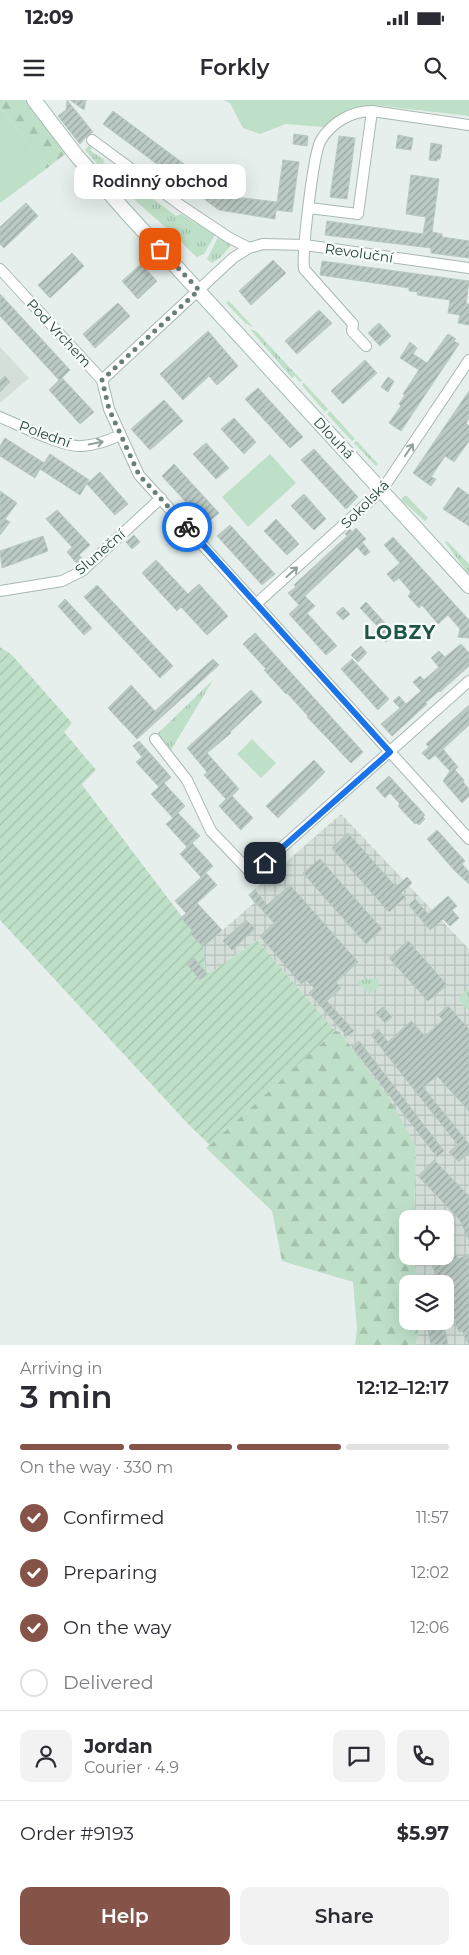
<!DOCTYPE html>
<html lang="en">
<head>
<meta charset="utf-8">
<style>
	:root { --surface:#fff; --page:#f2f2f3; --text:#2b2b33; --muted:#7c7c81; --line:#e1e1e2; --accent:#855347 }
	body { margin:0; font-family:Montserrat,sans-serif; background:var(--page); color:var(--text); height:100vh; display:flex; flex-direction:column; font-size:19px; white-space:nowrap }
	* { box-sizing:border-box; margin:0 }
	p { font-size:16px; color:var(--muted) }
	.icon { flex:none; width:28px; height:28px; fill:none; stroke:currentColor; stroke-width:2; stroke-linecap:round; stroke-linejoin:round }
	.map { position:relative; height:1245px; overflow:hidden }
	.side { display:flex; flex-direction:column; background:var(--surface); flex:1 }
	.side>* { flex:none }
	.controls { position:absolute; left:399px; top:1110px; display:grid; gap:10px }
	.controls a { display:grid; place-items:center; width:55px; height:55px; border-radius:10px; background:var(--surface); box-shadow:0 5px 20px #0002; font-size:25px }
	.pin { position:absolute; display:grid; place-items:center; width:42px; height:42px; color:#fff; margin:-21px; border-radius:10px; box-shadow:0 2px 8px #0006 }
	.courier { position:absolute; display:grid; place-items:center; width:50px; height:50px; margin:-25px; border:4px solid #1a73e8; border-radius:50%; background:#fff; color:#222; box-shadow:0 1px 6px #0007 }
	.bubble { position:absolute; height:35px; border-radius:10px; background:var(--surface); box-shadow:0 5px 20px #0002; font-size:16px; font-weight:600; line-height:35px; text-align:center }
	.overview em { font-style:normal; font-weight:600 }
	.overview div { display:flex; flex-direction:column-reverse }
	.overview { display:flex; align-items:center; justify-content:space-between; height:85px; padding:0 20px }
	h1 { font-size:32px; font-weight:600; line-height:38px }
	.bar { display:grid; grid-template-columns:repeat(4,1fr); gap:8px 5px; align-content:center; height:60px; padding:0 20px }
	.bar i { height:6px; border-radius:4px; background:var(--line) }
	.bar .active { background:var(--accent) }
	.bar p { grid-column:span 4 }
	.line { display:flex; align-items:center; gap:12px; padding:0 20px; border-top:1px solid var(--line) }
	.line div { flex:1 }
	.round { display:grid; place-items:center; flex:none; width:52px; height:52px; border-radius:10px; background:var(--page) }
	ol { padding:0 20px; list-style:none }
	li { display:flex; align-items:center; gap:15px; height:55px }
	li p { margin-inline-start:auto }
	li .icon { padding:5px; border-radius:50%; background:var(--accent); color:#fff; stroke-width:4 }
	li:last-child { color:var(--muted) }
	li i { width:28px; height:28px; border:2px solid var(--line); border-radius:50% }
	.button { display:flex; gap:10px; margin-top:auto; padding:10px 20px }
	.button a { flex:1; height:58px; border-radius:10px; background:var(--accent); color:#fff; font-size:20px; font-weight:600; line-height:58px; text-align:center }
	.button a+a { background:var(--page); color:var(--text) }
	.status { display:flex; justify-content:space-between; align-items:center; height:35px; padding:0 25px; background:var(--surface); direction:ltr }
	.status svg { height:14px; fill:currentColor }
	header { display:flex; justify-content:space-between; align-items:center; height:65px; padding:0 20px; background:var(--surface); font-size:22px; font-weight:600 }
	.map>svg:first-child { display:block }
	.built { fill:#d4dfda }
	.industrial { fill:url(#industrial-grid) }
	.grass { fill:url(#grass-tufts) }
	.forest { fill:url(#forest-firs) }
	.park { fill:#bfe0c8 }
	.garden { fill:url(#garden-furrows) }
	.building { fill:url(#building-hatch); stroke:#b8c9c2 }
	.lines { fill:none; stroke-linecap:round; stroke-linejoin:round }
	.street-casing { stroke:#a8b8b2; stroke-width:12 }
	.secondary-casing { stroke:#a4bbb3; stroke-width:16 }
	.street { stroke:#fff; stroke-width:10 }
	.secondary { stroke:#fff; stroke-width:14 }
	.oneway { stroke:#92a09c }
	.done { stroke:#687f78; stroke-width:5; stroke-dasharray:0 9 }
	.route { stroke:#1a73e8; stroke-width:6 }
	.labels { text-anchor:middle; dominant-baseline:central; stroke-width:4.5; stroke-linejoin:round; paint-order:stroke }
	.street-label { font-size:14px; fill:#24423a; stroke:#f7fbf9 }
	.district-label { font-size:19px; font-weight:bold; letter-spacing:1px; fill:#1f5548; stroke:#f7fbf9 }
</style>
</head>
<body>
<div class="status"><b>12:09</b><svg viewBox="0 0 49 12"><path d="M0 12V9h3v3zM5 12V6h3v6zM10 12V3h3v9zM15 12V0h3v12zM26 1h20v11H26zM47 4h2v5h-2z"/></svg></div>
<header><svg class="icon" aria-label="menu" viewBox="0 0 24 24"><path d="M4 6h16M4 12h16M4 18h16"/></svg>Forkly<svg class="icon" aria-label="search" viewBox="0 0 24 24"><circle cx="10" cy="10" r="6"/><path d="M15 15l6 6"/></svg></header>
<div class="map">
<svg width="469" height="1245" viewBox="0 0 469 1245">
	<defs>
		<pattern id="industrial-grid" width="8" height="8" patternUnits="userSpaceOnUse" patternTransform="scale(1.25)"><rect width="8" height="8" fill="#d4dfda"/><path d="M0 4h8M4 0v8" fill="none" stroke="#b6c1bc"/></pattern>
		<pattern id="grass-tufts" width="24" height="20" patternUnits="userSpaceOnUse" patternTransform="scale(1.25)"><rect width="24" height="20" fill="#bfe0c8"/><path d="M3 7l-1-3M5 7V3M7 7l1-3M15 17l-1-3M17 17v-4M19 17l1-3" fill="none" stroke="#a4c1ad"/></pattern>
		<pattern id="forest-firs" width="22" height="20" patternUnits="userSpaceOnUse" patternTransform="scale(1.25)"><rect width="22" height="20" fill="#bfe0c8"/><path d="M5 1l3.5 6h-7zM16 11l3.5 6h-7z" fill="#a4c1ad"/></pattern>
		<pattern id="garden-furrows" width="10" height="10" patternUnits="userSpaceOnUse" patternTransform="scale(1.25)"><rect width="10" height="10" fill="#bfe0c8"/><path d="M-1 1l2-2M0 10L10 0M9 11l2-2" fill="none" stroke="#a4c1ad"/></pattern>
		<pattern id="building-hatch" width="6" height="6" patternUnits="userSpaceOnUse" patternTransform="scale(1.25)"><rect width="6" height="6" fill="#bbcac4"/><path d="M-1 1l2-2M0 6l6-6M5 7l2-2" fill="none" stroke="#98a6a0"/></pattern>
	</defs>
	<rect width="100%" height="100%" fill="#e6efeb"/>
	<path class="built" d="M 0,247 L 29,278 L 0,303 Z"/>
	<path class="industrial" d="M 341,714 L 469,849 L 469,1245 L 416,1245 L 419,1221 L 445,1221 L 445,1184 L 417,1184 L 414,1156 L 445,1156 L 445,1119 L 414,1119 L 416,1046 L 341,932 L 335,931 L 257,840 L 210,873 L 205,870 L 203,847 L 254,803 L 248,795 Z"/>
	<path class="grass" d="M 89,45 L 92,48 L 90,50 L 104,60 L 103,62 L 176,116 L 181,114 L 215,135 L 204,154 L 197,157 C 188,150 181,140 172,133 C 142,106 111,81 85,50 Z
		M 218,137 L 233,143 L 221,157 L 212,163 L 207,159 Z
		M 228,201 L 230,202 L 253,227 L 245,223 L 226,203 Z
		M 250,229 L 256,231 L 302,281 L 300,282 L 295,276 L 292,278 Z
		M 304,283 L 328,309 L 325,312 L 302,285 Z
		M 330,311 L 355,339 L 352,341 L 327,314 Z
		M 357,341 L 378,364 L 376,366 L 354,343 Z
		M 404,396 L 407,396 L 428,418 L 425,421 L 401,400 Z
		M 447,441 L 469,464 L 469,475 L 445,442 Z
		M 213,580 L 168,655 L 155,636 Z
		M 378,878 L 379,887 L 370,894 L 361,886 L 357,884 L 359,880 Z
		M 469,888 L 469,911 L 459,900 L 460,896 Z"/>
	<path class="forest" d="M 0,0 L 28,0 L 69,51 L 46,69 L 5,12 L 0,9 Z
		M 335,931 L 340,932 L 388,997 L 416,1046 L 414,1119 L 408,1119 L 408,1156 L 414,1156 L 417,1184 L 408,1184 L 408,1221 L 419,1221 L 416,1245 L 355,1245 L 357,1229 L 353,1182 L 282,1161 L 272,1111 L 206,1048 Z"/>
	<path class="park" d="M 224,0 L 469,0 L 469,16 L 374,5 C 367,9 361,7 354,9 C 341,12 333,19 323,27 L 286,24 L 260,34 L 243,28 L 230,3 Z
		M 0,9 L 5,12 L 46,69 L 0,103 Z
		M 270,354 L 296,383 L 248,427 L 222,397 Z
		M 252,639 L 276,663 L 261,678 L 237,654 Z"/>
	<path class="garden" d="M 0,547 L 12,555 L 72,623 L 64,632 L 96,670 L 82,684 L 83,686 L 192,830 L 190,833 L 203,847 L 205,870 L 210,873 L 257,840 L 335,931 L 210,1045 L 190,1026 L 0,820 Z"/>
	<path class="building" d="M 67,0 L 93,32 L 87,36 L 80,44 L 58,16 L 66,10 Z
		M 70,0 L 86,0 L 84,10 Z
		M 113,11 L 227,96 L 277,102 L 283,60 L 299,62 L 292,112 L 276,110 L 275,119 L 219,110 L 103,24 Z
		M 294,34 L 308,36 L 307,46 L 293,44 Z
		M 398,35 L 413,38 L 411,50 L 396,48 Z
		M 339,36 L 355,38 L 347,99 L 330,97 Z
		M 431,43 L 442,45 L 440,59 L 437,59 L 437,61 L 429,60 Z
		M 411,75 L 439,79 L 432,132 L 442,134 L 442,137 L 469,141 L 469,158 L 431,153 L 431,148 L 325,135 L 327,121 L 423,134 L 426,117 L 406,114 Z
		M 26,103 L 38,116 L 4,148 L 0,144 L 0,127 Z
		M 72,153 L 84,166 L 50,198 L 38,185 Z
		M 273,160 L 286,173 L 251,205 L 239,191 Z
		M 322,161 L 469,181 L 466,204 L 469,204 L 469,225 L 458,223 L 460,215 L 448,213 L 450,200 L 417,195 L 418,192 L 409,191 L 409,188 L 320,175 Z
		M 141,164 L 157,181 L 138,199 L 122,181 Z
		M 0,194 L 70,270 L 62,278 L 94,312 L 80,324 L 49,290 L 59,280 L 0,216 Z
		M 118,203 L 130,216 L 95,248 L 83,234 Z
		M 319,210 L 332,223 L 297,254 L 285,241 Z
		M 379,223 L 391,236 L 380,246 L 368,233 Z
		M 208,231 L 238,266 L 217,285 L 209,276 L 183,300 L 160,274 Z
		M 448,234 L 456,239 L 454,241 L 459,244 L 401,331 L 389,323 L 401,306 L 399,304 L 405,295 L 403,294 L 419,270 L 400,258 L 410,242 L 417,248 L 413,254 L 427,263 Z
		M 365,260 L 377,273 L 343,304 L 331,291 Z
		M 5,276 L 10,282 L 0,292 L 0,281 Z
		M 388,277 L 394,281 L 388,292 L 381,287 Z
		M 258,288 L 303,337 L 290,348 L 245,299 Z
		M 469,291 L 469,318 L 466,323 L 469,326 L 469,341 L 454,362 L 445,356 L 431,377 L 436,379 L 431,386 L 413,373 Z
		M 164,300 L 183,321 L 150,350 L 131,329 Z
		M 234,318 L 256,342 L 244,354 L 221,329 Z
		M 5,338 L 44,363 L 50,354 L 89,380 L 80,395 L 40,369 L 35,378 L 0,356 L 0,346 Z
		M 206,343 L 229,368 L 216,379 L 193,354 Z
		M 314,349 L 358,397 L 346,409 L 301,360 Z
		M 174,364 L 219,413 L 206,424 L 162,376 Z
		M 100,372 L 128,404 L 115,415 L 87,384 Z
		M 458,387 L 469,395 L 469,426 L 443,409 Z
		M 0,391 L 17,403 L 5,419 L 10,422 L 0,435 Z
		M 304,394 L 326,419 L 314,430 L 291,406 Z
		M 57,410 L 90,445 L 79,455 L 83,459 L 77,464 L 67,452 L 72,447 L 46,419 Z
		M 276,419 L 299,444 L 287,455 L 264,431 Z
		M 230,425 L 275,474 L 262,485 L 217,436 Z
		M 356,428 L 366,439 L 362,442 L 370,452 L 365,456 L 357,447 L 305,496 L 315,506 L 307,513 L 337,546 L 326,555 L 289,514 L 299,505 L 288,493 L 296,487 L 294,485 L 347,436 L 345,434 L 350,429 L 352,432 Z
		M 134,435 L 140,442 L 132,449 L 126,442 Z
		M 43,436 L 48,451 L 2,468 L 0,451 Z
		M 393,437 L 469,520 L 469,538 L 458,537 L 460,529 L 448,515 L 438,524 L 422,505 L 419,508 L 408,496 L 411,492 L 399,478 L 394,482 L 387,474 L 400,463 L 384,445 Z
		M 156,460 L 188,494 L 199,484 L 228,516 L 207,535 L 181,507 L 177,511 L 142,473 Z
		M 97,485 L 173,566 L 160,578 L 84,497 Z
		M 65,499 L 92,528 L 84,535 L 58,506 Z
		M 366,502 L 395,534 L 386,542 L 377,532 L 380,529 L 360,508 Z
		M 343,507 L 350,514 L 343,520 L 336,513 Z
		M 255,533 L 363,652 L 351,663 L 307,617 L 308,616 L 287,593 L 286,594 L 264,570 L 266,569 L 243,544 Z
		M 461,544 L 469,553 L 469,566 L 440,592 L 439,591 L 425,603 L 427,604 L 392,636 L 381,624 L 400,608 L 393,601 L 399,596 L 406,604 L 421,591 L 413,582 L 420,576 L 424,580 L 439,567 L 431,558 L 439,551 L 445,557 Z
		M 361,546 L 367,553 L 358,562 L 351,555 Z
		M 213,559 L 219,565 L 137,639 L 108,608 L 131,585 L 155,611 Z
		M 352,559 L 389,599 L 378,610 L 341,569 Z
		M 251,590 L 262,602 L 230,632 L 231,633 L 207,653 L 239,689 L 232,696 L 253,718 L 241,730 L 219,706 L 226,699 L 204,675 L 207,672 L 187,648 Z
		M 469,605 L 469,625 L 443,649 L 458,667 L 455,670 L 464,680 L 463,682 L 469,689 L 469,696 L 462,703 L 443,681 L 450,671 L 435,655 L 429,660 L 422,653 L 429,647 L 426,644 Z
		M 139,641 L 171,677 L 164,683 L 185,706 L 178,713 L 200,736 L 192,743 L 213,766 L 201,777 L 180,754 L 187,747 L 166,724 L 173,718 L 151,694 L 159,687 L 136,662 L 142,657 L 133,646 Z
		M 314,660 L 325,672 L 278,718 L 266,706 Z
		M 389,676 L 425,715 L 423,717 L 425,719 L 419,725 L 417,723 L 415,724 L 398,706 L 400,704 L 390,693 L 385,698 L 376,688 Z
		M 437,730 L 465,761 L 462,764 L 469,772 L 469,784 L 454,770 L 427,739 Z
		M 348,733 L 396,787 L 407,777 L 412,783 L 401,793 L 405,797 L 389,812 L 332,748 Z
		M 320,759 L 382,829 L 366,844 L 303,773 Z
		M 206,773 L 217,785 L 197,803 L 222,830 L 203,847 L 190,833 L 192,830 L 181,818 L 186,813 L 175,801 Z
		M 290,785 L 358,862 L 336,882 L 341,888 L 327,901 L 354,931 L 347,936 L 309,893 L 314,888 L 306,880 L 301,884 L 260,836 L 274,823 L 249,795 L 255,790 L 267,805 Z
		M 448,796 L 457,806 L 452,810 L 459,818 L 450,826 L 443,819 L 430,830 L 409,805 L 415,799 L 428,814 Z
		M 246,820 L 255,829 L 232,850 L 223,841 Z
		M 408,841 L 447,885 L 428,901 L 389,858 Z
		M 194,858 L 207,874 L 200,880 L 187,864 Z
		M 448,906 L 469,929 L 469,1011 L 437,976 L 423,987 L 469,1044 L 469,1053 L 459,1062 L 449,1052 L 458,1045 L 371,935 L 378,929 L 388,942 L 411,921 L 425,936 L 443,920 L 438,915 Z
		M 383,907 L 392,917 L 385,923 L 376,913 Z
		M 359,941 L 444,1051 L 437,1057 L 352,947 Z
		M 434,1060 L 469,1096 L 469,1140 L 460,1120 L 418,1076 Z
		M 445,1128 L 458,1159 L 469,1154 L 469,1245 L 462,1231 L 459,1232 L 445,1197 L 445,1184 L 440,1184 L 428,1156 L 445,1156 Z
		M 426,1221 L 443,1221 L 448,1245 L 431,1245 Z"/>
	<g class="lines">
		<defs>
			<path id="street" d="M 92,40 L 183,107 L 228,137 L 249,148
				M 309,108 L 358,114 L 372,11
				M 0,169 L 102,280 L 109,309 L 139,375 L 469,739
				M 366,246 L 352,231 L 353,224 L 304,169 C 302,152 313,53 321,40 C 332,22 352,11 372,11 L 469,25
				M 102,280 L 233,158 L 249,148 L 263,144 L 305,145 L 469,168
				M 0,317 C 19,325 64,348 82,346 C 95,345 108,341 120,335
				M 0,491 L 62,481 L 82,471 L 161,398
				M 256,504 L 382,390 L 469,260
				M 155,639 L 187,680 L 211,731 L 252,774 L 469,581"/>
			<path id="secondary" d="M 34,0 L 76,55 L 126,112 L 469,486"/>
		</defs>
		<use href="#street" class="street-casing"/>
		<use href="#secondary" class="secondary-casing"/>
		<use href="#street" class="street"/>
		<use href="#secondary" class="secondary"/>
	</g>
	<defs><path id="oneway-shaft" d="M-6 0H5M1.5-3L5.5 0L1.5 3" fill="none" stroke-width="1.6" stroke-linecap="round" stroke-linejoin="round" transform="scale(1.25)"/></defs>
	<g class="oneway">
		<use href="#oneway-shaft" transform="translate(96 343) rotate(-11)"/>
		<use href="#oneway-shaft" transform="translate(409 350) rotate(-56)"/>
		<use href="#oneway-shaft" transform="translate(292 472) rotate(-42)"/>
	</g>
	<g class="lines">
		<path class="done" d="M 160,149 L 199,190 L 102,280 L 109,309 L 139,375 L 187,427"/>
		<path class="route" d="M 187,427 L 390,652 L 265,763"/>
	</g>
	<g class="labels">
		<g class="street-label">
			<text transform="translate(359 153) rotate(8)">Revoluční</text>
			<text transform="translate(59 233) rotate(47)">Pod Vrchem</text>
			<text transform="translate(45 334) rotate(20)">Polední</text>
			<text transform="translate(334 338) rotate(47)">Dlouhá</text>
			<text transform="translate(365 404) rotate(-45)">Sokolská</text>
			<text transform="translate(100 452) rotate(-41)">Sluneční</text>
		</g>
		<g class="district-label">
			<text x="400" y="532">LOBZY</text>
		</g>
	</g>
</svg>
<div class="controls">
<a><svg class="icon" aria-label="locate" viewBox="0 0 24 24"><circle cx="12" cy="12" r="6"/><path d="M12 2v4M12 18v4M2 12h4M18 12h4"/></svg></a>
<a><svg class="icon" aria-label="layers" viewBox="0 0 24 24"><path d="M12 4l9 5-9 5-9-5zM3 14l9 5 9-5"/></svg></a>
</div>
<div class="pin" style="left:160px;top:149px;background:#ea580c"><svg class="icon" aria-label="bag" viewBox="0 0 24 24"><path d="M5 8h14l-1 12H6zM9 8a3 3 0 0 1 6 0"/></svg></div>
<div class="pin" style="left:265px;top:763px;background:#1f2937"><svg class="icon" aria-label="home" viewBox="0 0 24 24"><path d="M3 11l9-7 9 7M6 9v11h12V9"/></svg></div>
<div class="courier" style="left:187px;top:427px"><svg class="icon" aria-label="bike" viewBox="0 0 24 24"><circle cx="6" cy="16" r="4"/><circle cx="18" cy="16" r="4"/><path d="M6 16l4-8h5l3 8M10 8l3 8H6M13 5h3"/></svg></div>
<div class="bubble" style="left:74px;top:64px;width:172px">Rodinný obchod</div>
</div>
<section class="side">
<div class="overview"><div><h1>3 min</h1><p>Arriving in</p></div><em>12:12–12:17</em></div>
<div class="bar"><i class="active"></i><i class="active"></i><i class="active"></i><i></i><p>On the way · 330 m</p></div>
<ol>
<li><svg class="icon" aria-label="check" viewBox="0 0 24 24"><path d="M5 12l5 5 9-10"/></svg>Confirmed<p>11:57</p></li>
<li><svg class="icon" aria-label="check" viewBox="0 0 24 24"><path d="M5 12l5 5 9-10"/></svg>Preparing<p>12:02</p></li>
<li><svg class="icon" aria-label="check" viewBox="0 0 24 24"><path d="M5 12l5 5 9-10"/></svg>On the way<p>12:06</p></li>
<li><i></i>Delivered</li>
</ol>
<div class="line" style="height:90px"><a class="round"><svg class="icon" aria-label="person" viewBox="0 0 24 24"><circle cx="12" cy="8" r="4"/><path d="M4 21q1-7 8-7t8 7"/></svg></a><div><b>Jordan</b><p>Courier · 4.9</p></div><a class="round"><svg class="icon" aria-label="chat" viewBox="0 0 24 24"><path d="M4 5h16v11H9l-5 4z"/></svg></a><a class="round"><svg class="icon" aria-label="phone" viewBox="0 0 24 24"><path d="M5 4h4l2 5-3 2q2 4 5 5l2-3 5 2v4C11 20 4 13 5 4z"/></svg></a></div>
<div class="line" style="height:65px"><div>Order #9193</div><b>$5.97</b></div>
<div class="button"><a>Help</a><a>Share</a></div>
</section>
</body>
</html>
